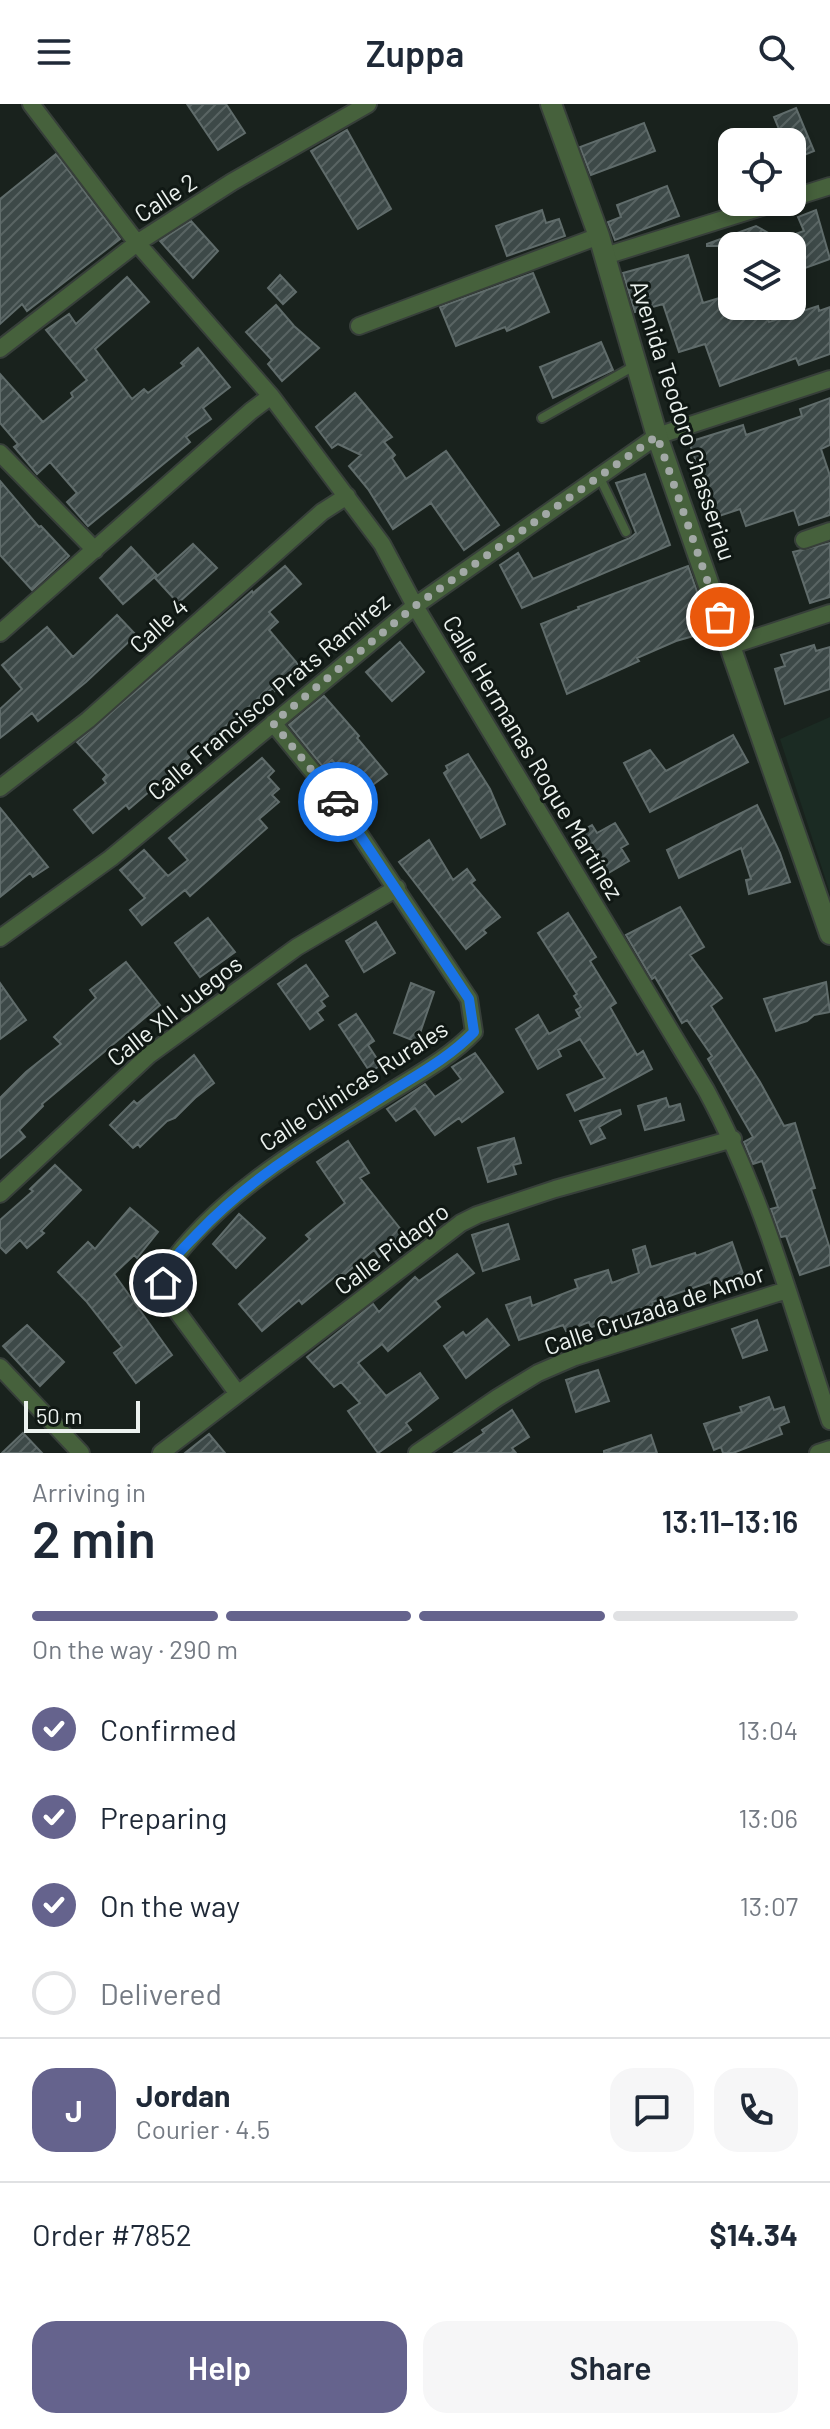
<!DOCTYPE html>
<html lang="en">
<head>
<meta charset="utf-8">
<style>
	:root { --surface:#fff; --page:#f6f6f7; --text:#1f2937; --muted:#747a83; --line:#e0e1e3; --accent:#65638d }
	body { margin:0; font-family:Barlow,sans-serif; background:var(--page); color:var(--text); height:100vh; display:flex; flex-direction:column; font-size:30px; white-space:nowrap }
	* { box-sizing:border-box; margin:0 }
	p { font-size:26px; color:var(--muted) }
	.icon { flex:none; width:44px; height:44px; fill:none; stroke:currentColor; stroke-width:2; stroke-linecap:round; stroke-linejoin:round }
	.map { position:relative; height:1349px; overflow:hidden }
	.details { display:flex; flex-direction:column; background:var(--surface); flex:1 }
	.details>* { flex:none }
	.controls { position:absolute; left:718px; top:24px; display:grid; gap:16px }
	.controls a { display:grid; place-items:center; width:88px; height:88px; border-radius:16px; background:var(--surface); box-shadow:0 4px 12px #0003; font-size:40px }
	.scale { position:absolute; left:24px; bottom:20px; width:116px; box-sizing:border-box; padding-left:8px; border:4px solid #ecf2ef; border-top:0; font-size:22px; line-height:28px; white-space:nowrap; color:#ecf2ef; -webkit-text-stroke:6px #101814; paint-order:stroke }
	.pin { position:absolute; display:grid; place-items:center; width:68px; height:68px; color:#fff; margin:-34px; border:4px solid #fff; border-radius:50%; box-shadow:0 2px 8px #0007 }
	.courier { position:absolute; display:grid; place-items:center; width:80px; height:80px; margin:-40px; border:6px solid #1a73e8; border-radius:50%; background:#fff; color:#222; box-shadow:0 2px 10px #0007 }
	.headline em { font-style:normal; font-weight:600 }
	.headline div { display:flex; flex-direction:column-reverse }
	.headline { display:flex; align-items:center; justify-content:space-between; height:136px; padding:0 32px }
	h1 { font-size:52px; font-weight:600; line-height:60px }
	.bar { display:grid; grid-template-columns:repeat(4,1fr); gap:12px 8px; align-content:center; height:96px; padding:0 32px }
	.bar i { height:10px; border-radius:6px; background:var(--line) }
	.bar .current { background:var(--accent) }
	.bar p { grid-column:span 4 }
	.line { display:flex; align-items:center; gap:20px; padding:0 32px; border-top:2px solid var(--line) }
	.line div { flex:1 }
	.round { display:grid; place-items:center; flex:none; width:84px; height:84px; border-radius:24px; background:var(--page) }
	ol { padding:0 32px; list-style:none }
	li { display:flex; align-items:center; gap:24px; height:88px }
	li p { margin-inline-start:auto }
	li .icon { padding:8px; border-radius:50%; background:var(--accent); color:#fff; stroke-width:4 }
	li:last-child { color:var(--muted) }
	li i { width:44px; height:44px; border:4px solid var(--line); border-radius:50% }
	.button { display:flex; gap:16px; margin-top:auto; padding:16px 32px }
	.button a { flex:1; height:92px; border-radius:24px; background:var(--accent); color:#fff; font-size:32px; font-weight:600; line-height:92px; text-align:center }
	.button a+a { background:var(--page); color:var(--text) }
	header { display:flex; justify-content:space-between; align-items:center; height:104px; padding:0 32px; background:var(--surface); font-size:36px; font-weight:600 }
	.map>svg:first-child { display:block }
	.built { fill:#1b2b23 }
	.building { fill:url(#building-hatch); stroke:#606c6b; stroke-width:2 }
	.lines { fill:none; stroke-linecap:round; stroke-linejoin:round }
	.service-casing { stroke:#373f3a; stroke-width:12 }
	.minor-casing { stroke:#373f3a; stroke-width:20 }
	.tertiary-casing { stroke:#373f3a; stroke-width:24 }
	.service { stroke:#46613c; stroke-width:8 }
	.minor { stroke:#46613c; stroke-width:16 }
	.tertiary { stroke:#46613c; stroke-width:20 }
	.done { stroke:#a2a9a6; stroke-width:8; stroke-dasharray:0 14.4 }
	.route { stroke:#1a73e8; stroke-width:10 }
	.labels { text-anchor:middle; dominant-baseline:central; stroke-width:6; stroke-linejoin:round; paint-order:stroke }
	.street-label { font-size:24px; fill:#ecf2ef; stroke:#101814 }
</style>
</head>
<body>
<header><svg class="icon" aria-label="menu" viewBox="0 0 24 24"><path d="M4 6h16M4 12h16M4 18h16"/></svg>Zuppa<svg class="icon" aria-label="search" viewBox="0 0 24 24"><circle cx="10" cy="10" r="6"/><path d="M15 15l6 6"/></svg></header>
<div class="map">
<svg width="830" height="1349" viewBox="0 0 830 1349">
	<defs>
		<pattern id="building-hatch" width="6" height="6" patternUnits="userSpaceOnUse" patternTransform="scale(2)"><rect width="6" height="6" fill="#3d4948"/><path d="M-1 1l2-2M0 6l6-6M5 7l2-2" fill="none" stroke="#596463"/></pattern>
	</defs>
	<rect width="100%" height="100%" fill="#19221d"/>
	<path class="built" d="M 830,613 L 830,789 L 780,635 Z"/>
	<path class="building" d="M 187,0 L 226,0 L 245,29 L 218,46 Z
		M 796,4 L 814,47 L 792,56 L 792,38 L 747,38 L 746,35 L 779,25 L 774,13 Z
		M 644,19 L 655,47 L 591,71 L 580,43 Z
		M 347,26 L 391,105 L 358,125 L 311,47 Z
		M 56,50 L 120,135 L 27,207 L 22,200 L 0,220 L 0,95 Z
		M 667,82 L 679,112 L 615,136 L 608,118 L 621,113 L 617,101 Z
		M 542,106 L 546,119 L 559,115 L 565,132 L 507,152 L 496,122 Z
		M 816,106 L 830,155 L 797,167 L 792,142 L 732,142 L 732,175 L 728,175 L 719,142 L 707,142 L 707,140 L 756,122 L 790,141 L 787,133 L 804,127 L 798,113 Z
		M 191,117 L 218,147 L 193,174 L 160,137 Z
		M 688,151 L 703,199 L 732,190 L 732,202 L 763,202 L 769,218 L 818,202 L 819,207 L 830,203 L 830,250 L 799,261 L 796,254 L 720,282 L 705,240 L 679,248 L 663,200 L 635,208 L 623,169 Z
		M 533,169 L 549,208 L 507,227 L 505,223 L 456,242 L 440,203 Z
		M 280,171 L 296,188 L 283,200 L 268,184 Z
		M 127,173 L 149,198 L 95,245 L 132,295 L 144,285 L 148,289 L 184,262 L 181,259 L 198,244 L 230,283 L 203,304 L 211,315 L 186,333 L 190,338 L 88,422 L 67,398 L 77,389 L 50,358 L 37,370 L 14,343 L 18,340 L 0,319 L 0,270 L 43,318 L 73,293 L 71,289 L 87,276 L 46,226 L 69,210 L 76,220 Z
		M 276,201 L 294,222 L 319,244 L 282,277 L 268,260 L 272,256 L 246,228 Z
		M 601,238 L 613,266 L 553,294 L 540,263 Z
		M 355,289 L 392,333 L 384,338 L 395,351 L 392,354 L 406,375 L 446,347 L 499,421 L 464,446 L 431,399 L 393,425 L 368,385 L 349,362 L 361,351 L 338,340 L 332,344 L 316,323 Z
		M 830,294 L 830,341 L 821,345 L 830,372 L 830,411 L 799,421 L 794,406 L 746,422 L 740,405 L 716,413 L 689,338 L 743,321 L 746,331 L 802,312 L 800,305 Z
		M 645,370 L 670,441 L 522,504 L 500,461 L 518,449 L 533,475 L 630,434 L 636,429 L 616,379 Z
		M 0,377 L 39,423 L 41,422 L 69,452 L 32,486 L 0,451 Z
		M 830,439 L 830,493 L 810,499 L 793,448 Z
		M 193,440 L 217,464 L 178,499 L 155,474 Z
		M 131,443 L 157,471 L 123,500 L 100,474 Z
		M 285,462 L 301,480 L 269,508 L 278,518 L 269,526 L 302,565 L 275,587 L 273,584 L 236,613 L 129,705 L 126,701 L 93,729 L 74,706 L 106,679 L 103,675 L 107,671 L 77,638 L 252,487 L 253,489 Z
		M 688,462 L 711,527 L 676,537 L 637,554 L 639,557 L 567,590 L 541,520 L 579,505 L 578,503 Z
		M 117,511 L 136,531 L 86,578 L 38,617 L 32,609 L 0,634 L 0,605 L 22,585 L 2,561 L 47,523 L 73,553 Z
		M 400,538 L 424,568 L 392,597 L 366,568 Z
		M 814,541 L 816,547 L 830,543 L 830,585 L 785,600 L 775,565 L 785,562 L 781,551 Z
		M 324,592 L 359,632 L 357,634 L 387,670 L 361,690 L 332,656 L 323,663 L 289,621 Z
		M 733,631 L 748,658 L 650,708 L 624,659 L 650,646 L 666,667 Z
		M 468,650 L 490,685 L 505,720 L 481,734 L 444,669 L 448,666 L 446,662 Z
		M 262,654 L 274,667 L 268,673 L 279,685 L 272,691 L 279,698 L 259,715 L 267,724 L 190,792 L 185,786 L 142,821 L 130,806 L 145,794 L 120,766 L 144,746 L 168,772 L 188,756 L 169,734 Z
		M 757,701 L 780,749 L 790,778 L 749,790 L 746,776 L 751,775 L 741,744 L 679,774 L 667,746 Z
		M 0,704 L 48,763 L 33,773 L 30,769 L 0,793 Z
		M 615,719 L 628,740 L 621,744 L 629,757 L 603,772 L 580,728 L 592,721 L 597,729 Z
		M 429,736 L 453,776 L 467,765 L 475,776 L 471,779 L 500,813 L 483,826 L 486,829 L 466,845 L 399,758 Z
		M 680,803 L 704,843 L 690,851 L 722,894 L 711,902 L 760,978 L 784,1022 L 795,1019 L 815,1084 L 811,1085 L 830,1145 L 830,1161 L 800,1171 L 786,1132 L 781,1133 L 771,1105 L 778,1103 L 762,1057 L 753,1060 L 744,1038 L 753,1033 L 708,955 L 712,952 L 687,916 L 682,919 L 655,873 L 652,875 L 626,831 Z
		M 568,809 L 596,853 L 590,857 L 616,899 L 610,903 L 637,951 L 643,947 L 652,965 L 575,1007 L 567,991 L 605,974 L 580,935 L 558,946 L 561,952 L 538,965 L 516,925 L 538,911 L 549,930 L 580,913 L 576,906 L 581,903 L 574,892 L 577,890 L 538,829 Z
		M 208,814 L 235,848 L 200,873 L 175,839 Z
		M 376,818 L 395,849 L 364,868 L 346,837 Z
		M 126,858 L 160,901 L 42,1000 L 43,1002 L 19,1026 L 25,1033 L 0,1054 L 0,994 L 26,968 L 61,940 L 54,933 L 96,894 L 90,886 Z
		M 306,861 L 328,892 L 321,897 L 325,902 L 317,908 L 323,916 L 310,925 L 278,880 Z
		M 826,878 L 830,908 L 814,911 L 807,917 L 776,927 L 764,895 Z
		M 0,879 L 26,916 L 0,935 Z
		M 411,879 L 434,888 L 417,938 L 394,929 Z
		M 356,910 L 374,937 L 368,941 L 381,961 L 370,968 L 339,921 Z
		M 475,949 L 503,988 L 462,1018 L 459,1014 L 435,1031 L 415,1004 L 396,1017 L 387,1005 L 425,980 L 435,993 L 461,975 L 452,963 Z
		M 194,951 L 214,979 L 195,994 L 175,1014 L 167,1017 L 140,1043 L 138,1040 L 133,1044 L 110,1021 L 134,997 L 137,1000 Z
		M 666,994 L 669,1003 L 680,1000 L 684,1016 L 645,1026 L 638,1002 Z
		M 620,1006 L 621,1010 L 599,1023 L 605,1034 L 591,1040 L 580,1017 Z
		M 514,1034 L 521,1059 L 513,1061 L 516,1070 L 488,1078 L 478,1044 Z
		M 348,1037 L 369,1069 L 360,1074 L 406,1132 L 379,1153 L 374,1146 L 340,1174 L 337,1171 L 302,1200 L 299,1196 L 262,1227 L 239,1200 L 310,1135 L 306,1131 L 345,1099 L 317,1058 Z
		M 55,1061 L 81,1086 L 41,1127 L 44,1129 L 27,1144 L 20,1136 L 6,1149 L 0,1143 L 0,1116 L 33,1087 L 30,1085 Z
		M 130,1104 L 158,1128 L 137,1154 L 134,1151 L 114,1170 L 172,1251 L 136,1279 L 114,1249 L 122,1243 L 86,1197 L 58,1168 L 88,1138 L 95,1145 Z
		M 239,1110 L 265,1134 L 236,1164 L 213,1140 Z
		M 508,1120 L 519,1155 L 483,1167 L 472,1131 Z
		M 732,1138 L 743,1170 L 711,1181 L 710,1178 L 652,1198 L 653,1201 L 640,1205 L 641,1211 L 591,1223 L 589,1218 L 566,1227 L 563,1221 L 519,1236 L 506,1201 L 530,1193 L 532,1202 L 578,1184 L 575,1176 L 608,1166 L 612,1179 L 639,1169 L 633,1146 L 645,1142 L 651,1163 L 695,1149 L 696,1152 Z
		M 457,1150 L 474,1169 L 435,1197 L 440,1203 L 388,1247 L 382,1240 L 358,1259 L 386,1292 L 420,1269 L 438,1294 L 406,1319 L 411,1326 L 378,1349 L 348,1307 L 360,1299 L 341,1278 L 334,1283 L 307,1253 L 373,1200 L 379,1208 L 415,1173 L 419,1177 Z
		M 487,1215 L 509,1241 L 466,1274 L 444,1242 L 463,1228 L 466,1232 Z
		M 757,1216 L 767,1246 L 743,1254 L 732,1225 Z
		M 27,1221 L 64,1258 L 40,1282 L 3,1242 Z
		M 598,1266 L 609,1297 L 576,1308 L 566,1276 Z
		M 769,1293 L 774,1306 L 784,1303 L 789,1318 L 779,1322 L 782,1330 L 733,1349 L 723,1349 L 721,1343 L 714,1346 L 704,1320 L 742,1308 L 740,1303 Z
		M 512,1306 L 529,1333 L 512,1344 L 516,1349 L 454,1349 L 484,1329 L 482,1326 Z
		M 23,1329 L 42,1349 L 2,1349 Z
		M 209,1330 L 225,1349 L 185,1349 Z
		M 651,1331 L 657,1349 L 604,1349 L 604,1347 Z"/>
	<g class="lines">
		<defs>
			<path id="service" d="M 542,314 L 636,261
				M 599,372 L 626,428"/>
			<path id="minor" d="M 31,0 L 137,139 L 271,292 L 382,440 L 415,502 L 706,986 C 762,1089 793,1206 830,1317
				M 792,94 L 830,82
				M 605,152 L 778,98
				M 359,222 L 599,132
				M 0,245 L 137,139 L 232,78 L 368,0
				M 0,349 L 95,446
				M 804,436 L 830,427
				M 0,529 L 251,307 L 271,292
				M 730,542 L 830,509
				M 0,684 L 88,616 L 322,408 L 347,392
				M 0,834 L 111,754 L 415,502 L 657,332 L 830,275
				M 0,1090 L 149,951 L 297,843 L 397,784
				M 0,1263 L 81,1349
				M 238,1290 L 168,1195 L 163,1179 L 165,1167 C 220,1089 305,1041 384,992 C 415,972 448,955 474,928 L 469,895 L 340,701 L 273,619
				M 161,1349 L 461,1119 L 477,1111 L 555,1085 L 733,1035
				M 417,1349 L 497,1294 L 538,1269 L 575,1253 L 787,1186
				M 818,1349 L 830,1345"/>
			<path id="tertiary" d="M 551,0 L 599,132 L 657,332 L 830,830"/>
		</defs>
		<use href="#service" class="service-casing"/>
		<use href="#minor" class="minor-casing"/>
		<use href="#tertiary" class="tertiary-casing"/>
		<use href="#service" class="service"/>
		<use href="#minor" class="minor"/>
		<use href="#tertiary" class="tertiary"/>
	</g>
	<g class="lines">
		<path class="done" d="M 338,698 L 273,619 L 415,502 L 657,332 L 720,513"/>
		<path class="route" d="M 163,1179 C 167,1158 183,1145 197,1130 C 250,1074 314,1036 379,995 C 411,974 447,956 474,928 L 469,895 L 338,698"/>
	</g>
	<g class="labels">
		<g class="street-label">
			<text transform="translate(165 93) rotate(-33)">Calle 2</text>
			<text transform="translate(684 316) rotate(72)">Avenida Teodoro Chasseriau</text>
			<text transform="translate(158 521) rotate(-42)">Calle 4</text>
			<text transform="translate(268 592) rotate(-40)">Calle Francisco Prats Ramírez</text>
			<text transform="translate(534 653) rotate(59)">Calle Hermanas Roque Martínez</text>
			<text transform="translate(174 906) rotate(-38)">Calle XII Juegos</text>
			<text transform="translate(353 981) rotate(-33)">Calle Clínicas Rurales</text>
			<text transform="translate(391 1144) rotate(-37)">Calle Pidagro</text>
			<text transform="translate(654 1205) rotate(-19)">Calle Cruzada de Amor</text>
		</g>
	</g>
</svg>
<div class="controls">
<a><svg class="icon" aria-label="locate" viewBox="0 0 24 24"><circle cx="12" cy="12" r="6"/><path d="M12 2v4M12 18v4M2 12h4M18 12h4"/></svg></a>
<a><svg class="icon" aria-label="layers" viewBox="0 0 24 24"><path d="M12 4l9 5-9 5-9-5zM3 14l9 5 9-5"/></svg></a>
</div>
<div class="scale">50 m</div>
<div class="pin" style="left:720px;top:513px;background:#ea580c"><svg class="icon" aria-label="bag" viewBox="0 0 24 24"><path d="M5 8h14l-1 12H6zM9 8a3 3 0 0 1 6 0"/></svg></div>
<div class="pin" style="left:163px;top:1179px;background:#1f2937"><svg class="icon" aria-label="home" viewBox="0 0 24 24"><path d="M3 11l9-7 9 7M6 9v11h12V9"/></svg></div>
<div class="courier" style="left:338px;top:698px"><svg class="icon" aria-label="car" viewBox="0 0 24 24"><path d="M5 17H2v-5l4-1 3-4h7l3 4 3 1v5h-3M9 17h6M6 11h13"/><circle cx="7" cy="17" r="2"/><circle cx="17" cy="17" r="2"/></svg></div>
</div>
<section class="details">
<div class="headline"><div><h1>2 min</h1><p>Arriving in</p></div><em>13:11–13:16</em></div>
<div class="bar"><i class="current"></i><i class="current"></i><i class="current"></i><i></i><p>On the way · 290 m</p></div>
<ol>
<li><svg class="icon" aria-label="check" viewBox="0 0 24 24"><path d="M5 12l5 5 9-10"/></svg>Confirmed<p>13:04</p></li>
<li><svg class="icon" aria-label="check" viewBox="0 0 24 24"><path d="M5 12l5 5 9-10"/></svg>Preparing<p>13:06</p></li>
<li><svg class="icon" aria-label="check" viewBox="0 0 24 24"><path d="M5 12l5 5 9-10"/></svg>On the way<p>13:07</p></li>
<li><i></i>Delivered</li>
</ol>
<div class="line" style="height:144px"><b class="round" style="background:var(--accent);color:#fff">J</b><div><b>Jordan</b><p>Courier · 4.5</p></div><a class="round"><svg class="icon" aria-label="chat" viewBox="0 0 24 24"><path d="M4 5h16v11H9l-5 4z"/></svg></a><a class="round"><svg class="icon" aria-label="phone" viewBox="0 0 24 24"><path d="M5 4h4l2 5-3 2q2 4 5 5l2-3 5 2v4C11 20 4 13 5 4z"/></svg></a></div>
<div class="line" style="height:104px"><div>Order #7852</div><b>$14.34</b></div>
<div class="button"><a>Help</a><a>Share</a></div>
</section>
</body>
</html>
